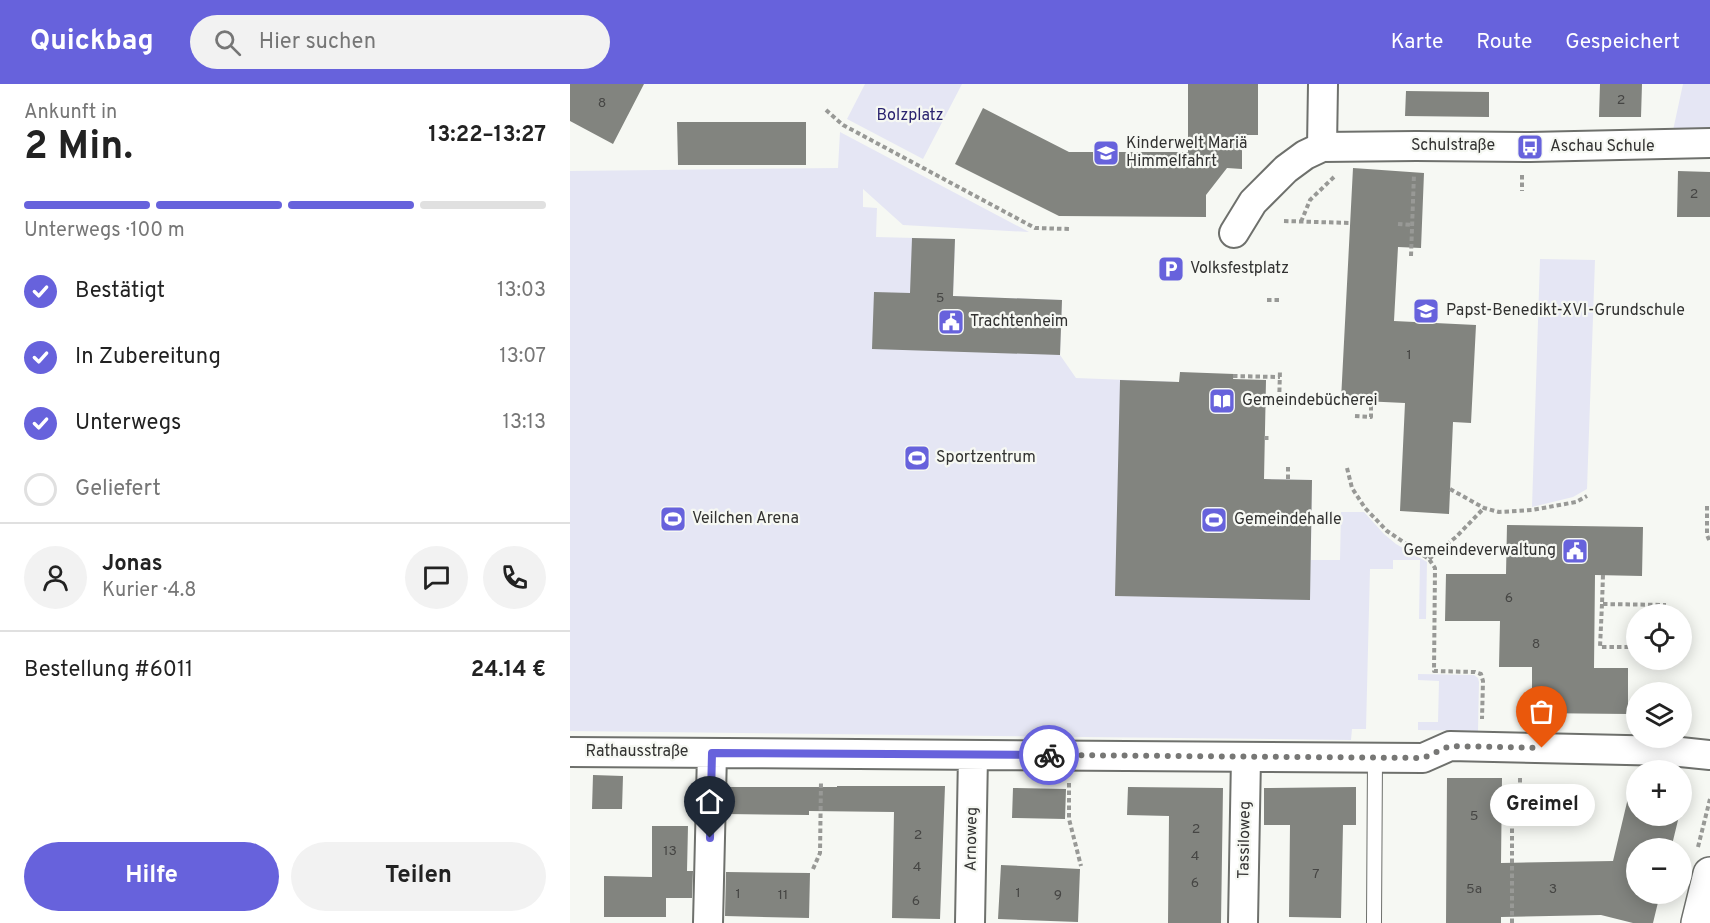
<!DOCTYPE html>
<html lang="de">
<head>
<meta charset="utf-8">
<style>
	:root { --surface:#fff; --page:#f2f2f2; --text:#222; --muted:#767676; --line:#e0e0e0; --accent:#6762dc }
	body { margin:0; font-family:Overpass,sans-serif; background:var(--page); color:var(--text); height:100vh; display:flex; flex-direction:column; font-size:22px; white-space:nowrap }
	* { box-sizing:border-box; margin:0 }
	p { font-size:20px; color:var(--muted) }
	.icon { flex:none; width:33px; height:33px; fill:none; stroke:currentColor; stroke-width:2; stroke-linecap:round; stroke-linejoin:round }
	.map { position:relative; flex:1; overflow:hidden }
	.drawer { display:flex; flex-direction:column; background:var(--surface); width:570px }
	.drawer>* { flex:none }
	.buttons { position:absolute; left:1056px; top:520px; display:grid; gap:12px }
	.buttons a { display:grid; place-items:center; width:66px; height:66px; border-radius:50%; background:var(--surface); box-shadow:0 3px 15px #0003; font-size:30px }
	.pin { position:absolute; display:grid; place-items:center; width:51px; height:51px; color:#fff; margin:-62px -26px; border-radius:50% 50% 50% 0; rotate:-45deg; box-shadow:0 0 6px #0007 }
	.pin .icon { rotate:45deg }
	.courier { position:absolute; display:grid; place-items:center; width:60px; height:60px; margin:-30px; border:4px solid #6762dc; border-radius:50%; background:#fff; color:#222; box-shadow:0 2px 8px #0007 }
	.bubble { position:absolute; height:42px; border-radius:21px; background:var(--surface); box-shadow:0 3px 15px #0003; font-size:20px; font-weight:700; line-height:42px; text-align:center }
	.overview em { font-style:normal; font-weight:700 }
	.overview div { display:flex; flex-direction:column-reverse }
	.overview { display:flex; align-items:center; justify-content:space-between; height:102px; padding:0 24px }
	h1 { font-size:39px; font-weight:700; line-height:45px }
	.bar { display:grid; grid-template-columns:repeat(4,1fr); gap:9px 6px; align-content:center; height:72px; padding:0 24px }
	.bar i { height:8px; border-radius:4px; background:var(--line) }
	.bar .selected { background:var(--accent) }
	.bar p { grid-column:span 4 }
	.line { display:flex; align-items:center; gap:15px; padding:0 24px; border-top:2px solid var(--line) }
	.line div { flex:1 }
	.round { display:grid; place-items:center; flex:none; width:63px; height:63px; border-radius:32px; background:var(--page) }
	ol { padding:0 24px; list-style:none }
	li { display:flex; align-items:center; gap:18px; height:66px }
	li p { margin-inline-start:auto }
	li .icon { padding:6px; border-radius:50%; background:var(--accent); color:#fff; stroke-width:4 }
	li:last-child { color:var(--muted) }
	li i { width:33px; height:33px; border:3px solid var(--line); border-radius:50% }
	.action { display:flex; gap:12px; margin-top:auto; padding:12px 24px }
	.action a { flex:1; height:69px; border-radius:36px; background:var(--accent); color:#fff; font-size:24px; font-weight:700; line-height:69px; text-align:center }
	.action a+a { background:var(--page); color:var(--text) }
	header { display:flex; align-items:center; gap:36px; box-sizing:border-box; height:84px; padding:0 30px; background:var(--accent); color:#fff }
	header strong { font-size:28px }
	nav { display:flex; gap:33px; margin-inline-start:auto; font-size:21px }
	.search { width:420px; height:54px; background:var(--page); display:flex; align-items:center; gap:15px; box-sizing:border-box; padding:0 21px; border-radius:33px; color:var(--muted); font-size:22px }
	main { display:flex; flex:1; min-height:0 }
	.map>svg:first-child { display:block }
	.green { fill:#e5e6f4 }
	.building { fill:#82847f }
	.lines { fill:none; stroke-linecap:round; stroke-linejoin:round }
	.service-casing { stroke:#6e706c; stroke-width:16 }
	.minor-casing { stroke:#6e706c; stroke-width:32 }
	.secondary-casing { stroke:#6e706c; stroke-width:36 }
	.path { stroke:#989996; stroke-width:4; stroke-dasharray:4.5 3; stroke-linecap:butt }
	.service { stroke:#fff; stroke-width:14 }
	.minor { stroke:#fff; stroke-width:28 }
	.secondary { stroke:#fff; stroke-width:33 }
	.done { stroke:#777775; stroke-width:6; stroke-dasharray:0 10.8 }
	.route { stroke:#6762dc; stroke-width:8 }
	.labels { text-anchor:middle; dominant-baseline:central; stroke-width:4.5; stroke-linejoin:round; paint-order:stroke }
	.number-label { font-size:14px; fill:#464644 }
	.park-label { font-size:16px; fill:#2a236f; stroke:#f6f8f3 }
	.poi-label { font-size:16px; fill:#323231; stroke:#f6f8f3; text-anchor:start }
	.street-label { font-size:16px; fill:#323231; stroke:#f6f8f3 }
</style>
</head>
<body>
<header>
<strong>Quickbag</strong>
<div class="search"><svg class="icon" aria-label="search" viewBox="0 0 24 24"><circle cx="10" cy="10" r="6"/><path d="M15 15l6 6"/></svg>Hier suchen</div>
<nav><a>Karte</a><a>Route</a><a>Gespeichert</a></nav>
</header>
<main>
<section class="drawer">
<div class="overview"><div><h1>2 Min.</h1><p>Ankunft in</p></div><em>13:22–13:27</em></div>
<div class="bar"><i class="selected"></i><i class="selected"></i><i class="selected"></i><i></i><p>Unterwegs · 100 m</p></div>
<ol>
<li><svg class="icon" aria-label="check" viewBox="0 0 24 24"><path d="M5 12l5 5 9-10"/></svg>Bestätigt<p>13:03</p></li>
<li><svg class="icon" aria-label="check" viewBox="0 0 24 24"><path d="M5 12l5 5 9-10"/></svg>In Zubereitung<p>13:07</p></li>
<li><svg class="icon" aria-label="check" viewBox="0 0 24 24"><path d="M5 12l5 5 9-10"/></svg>Unterwegs<p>13:13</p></li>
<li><i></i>Geliefert</li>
</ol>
<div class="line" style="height:108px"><a class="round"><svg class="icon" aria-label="person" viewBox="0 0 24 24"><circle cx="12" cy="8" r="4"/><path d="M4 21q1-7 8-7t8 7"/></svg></a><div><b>Jonas</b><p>Kurier · 4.8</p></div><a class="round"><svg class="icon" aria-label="chat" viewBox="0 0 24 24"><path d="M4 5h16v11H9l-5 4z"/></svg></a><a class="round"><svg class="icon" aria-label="phone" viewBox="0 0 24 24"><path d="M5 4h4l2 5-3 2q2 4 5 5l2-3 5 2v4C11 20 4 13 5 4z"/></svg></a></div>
<div class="line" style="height:78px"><div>Bestellung #6011</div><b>24.14 €</b></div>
<div class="action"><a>Hilfe</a><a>Teilen</a></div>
</section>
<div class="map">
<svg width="1140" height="839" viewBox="0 0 1140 839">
	<rect width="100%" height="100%" fill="#f6f8f3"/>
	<path class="green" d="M 295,0 L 392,0 L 353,75 L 277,35 Z
		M 1113,0 L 1140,0 L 1140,51 L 1102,51 Z
		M 270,48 L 459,148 L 333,141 L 293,105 L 293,123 L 307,124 L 306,153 L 385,155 L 383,212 L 492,216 L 490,271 L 506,294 L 609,298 L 694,395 L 742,396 L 741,476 L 770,476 L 771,428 L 794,428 L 814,450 L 826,460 L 857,478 L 856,535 L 849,535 L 850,476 L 823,476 L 823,485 L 800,485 L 796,645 L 782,645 L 781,656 L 0,647 L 0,87 L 268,84 Z
		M 970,175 L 1025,176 L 1017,405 L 1003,413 L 962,423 Z
		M 848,590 L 904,591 L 908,594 L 909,598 L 908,647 L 848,646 L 848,638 L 868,638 L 869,597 L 848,596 Z"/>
	<path class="building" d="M 0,0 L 74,0 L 43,60 L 0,37 Z
		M 618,0 L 688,0 L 688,51 L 672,51 L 672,85 L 657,84 L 636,111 L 636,133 L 489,132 L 385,80 L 413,24 L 499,68 L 618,68 Z
		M 1030,0 L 1072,0 L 1071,33 L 1029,33 Z
		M 836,7 L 919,8 L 919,33 L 835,32 Z
		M 107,38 L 236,38 L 236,81 L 108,81 Z
		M 783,84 L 854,89 L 851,164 L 828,163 L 824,237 L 906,241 L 901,339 L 883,338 L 879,430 L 830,427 L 835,319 L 771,316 Z
		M 1108,87 L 1140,88 L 1140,133 L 1107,133 Z
		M 342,154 L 385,155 L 383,212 L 492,216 L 490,271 L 302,265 L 304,208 L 340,209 Z
		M 610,288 L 664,290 L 663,295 L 696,296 L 694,395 L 742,396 L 740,516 L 545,512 L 550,296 L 609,298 Z
		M 937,441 L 1073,443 L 1072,492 L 1025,491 L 1024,584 L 1058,584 L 1058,630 L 962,629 L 962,583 L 929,583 L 930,537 L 875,537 L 876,490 L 936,490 Z
		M 23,691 L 53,692 L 52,725 L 22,725 Z
		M 877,694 L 932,694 L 931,779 L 1043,777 L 1058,714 L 1066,715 L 1066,732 L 1109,732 L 1101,765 L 1066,765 L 1066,810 L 1090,810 L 1083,839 L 1063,839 L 1031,831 L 931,833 L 931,839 L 876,839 Z
		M 267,702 L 375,702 L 370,835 L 322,834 L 324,728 L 239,727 L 239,731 L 157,730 L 158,703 L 267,703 Z
		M 558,703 L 653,704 L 651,839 L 598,839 L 599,732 L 557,731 Z
		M 786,703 L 786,741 L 773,741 L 771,834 L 719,833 L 720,741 L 694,741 L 694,704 Z
		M 443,704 L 496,705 L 495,735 L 442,734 Z
		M 82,742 L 118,742 L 117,787 L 123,787 L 122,814 L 96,814 L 96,833 L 34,833 L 34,792 L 82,793 Z
		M 431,781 L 510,785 L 508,838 L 428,835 Z
		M 156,788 L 240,789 L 239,834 L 155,832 Z"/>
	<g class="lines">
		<defs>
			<path id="service" d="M 804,839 L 805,674"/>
			<path id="minor" d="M 752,63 L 753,0
				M 664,149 L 683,118 L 716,85 L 735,71 L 752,63 L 846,62 L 960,63 L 1140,59
				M 0,668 L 853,674 L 880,662 L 1101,667 L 1140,671
				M 138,839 L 142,669
				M 400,839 L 403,671
				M 673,839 L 676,673"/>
			<path id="secondary" d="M 1128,839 L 1140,790"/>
		</defs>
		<use href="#service" class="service-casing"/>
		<use href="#minor" class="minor-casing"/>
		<use href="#secondary" class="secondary-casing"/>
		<path class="path" d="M 256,26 L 273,41 L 465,144 L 500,145
			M 952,91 L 952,107
			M 714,137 L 780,139
			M 731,138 L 740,116 L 766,91
			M 828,140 L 842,141
			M 841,172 L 844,90
			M 697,216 L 712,216
			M 858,239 L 859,225
			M 663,292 L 710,293
			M 709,323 L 710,286
			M 785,332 L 801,333 L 801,317
			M 694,354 L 699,354
			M 777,384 L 782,404 L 795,424 L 817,447 L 859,475 L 865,484 L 864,587 L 905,588 L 911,590 L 913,597 L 912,635
			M 718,395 L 718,383
			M 880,405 L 914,424 L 929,428 L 962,426 L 1006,418 L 1017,412
			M 1137,422 L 1137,451 L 1140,458
			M 859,475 L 886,453 L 914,424
			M 1033,491 L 1032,520 L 1096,521
			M 1032,520 L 1030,563 L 1066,563
			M 499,699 L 499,735 L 511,782
			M 1128,763 L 1140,715
			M 243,785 L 250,769 L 251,697
			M 942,839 L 942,727 L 950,713 L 950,691"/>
		<use href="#service" class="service"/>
		<use href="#minor" class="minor"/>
		<use href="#secondary" class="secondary"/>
	</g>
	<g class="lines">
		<path class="done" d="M 479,671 L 853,674 L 880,662 L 972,664"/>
		<path class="route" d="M 140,754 L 142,669 L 479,671"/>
	</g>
	<defs>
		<symbol id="bus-square" viewBox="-11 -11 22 22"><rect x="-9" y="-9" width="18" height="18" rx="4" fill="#6762dc" stroke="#f6f8f3"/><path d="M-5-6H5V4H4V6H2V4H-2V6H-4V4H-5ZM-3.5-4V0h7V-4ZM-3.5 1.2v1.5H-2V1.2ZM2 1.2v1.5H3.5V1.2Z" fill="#fff"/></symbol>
		<symbol id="school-square" viewBox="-11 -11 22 22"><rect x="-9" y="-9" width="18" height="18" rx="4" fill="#6762dc" stroke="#f6f8f3"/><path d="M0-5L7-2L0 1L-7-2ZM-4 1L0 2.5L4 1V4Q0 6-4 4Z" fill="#fff"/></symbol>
		<symbol id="parking-square" viewBox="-11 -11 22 22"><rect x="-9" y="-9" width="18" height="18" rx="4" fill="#6762dc" stroke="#f6f8f3"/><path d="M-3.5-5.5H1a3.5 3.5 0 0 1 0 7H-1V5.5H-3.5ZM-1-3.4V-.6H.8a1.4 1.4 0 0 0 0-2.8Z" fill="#fff"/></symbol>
		<symbol id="civic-square" viewBox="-11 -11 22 22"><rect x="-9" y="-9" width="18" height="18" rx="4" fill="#6762dc" stroke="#f6f8f3"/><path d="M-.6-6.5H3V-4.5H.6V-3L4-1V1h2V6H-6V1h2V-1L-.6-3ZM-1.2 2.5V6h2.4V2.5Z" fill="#fff"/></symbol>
		<symbol id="library-square" viewBox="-11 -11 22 22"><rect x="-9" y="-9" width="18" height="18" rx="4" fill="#6762dc" stroke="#f6f8f3"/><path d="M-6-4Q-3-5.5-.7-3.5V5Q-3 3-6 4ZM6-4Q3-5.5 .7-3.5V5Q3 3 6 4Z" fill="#fff"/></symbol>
		<symbol id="stadium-square" viewBox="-11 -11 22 22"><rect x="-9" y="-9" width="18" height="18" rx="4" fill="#6762dc" stroke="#f6f8f3"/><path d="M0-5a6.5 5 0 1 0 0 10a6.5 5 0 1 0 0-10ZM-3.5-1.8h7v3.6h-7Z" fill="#fff"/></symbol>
	</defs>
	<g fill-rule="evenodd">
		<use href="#bus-square" x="945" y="48" width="30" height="30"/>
		<use href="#school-square" x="521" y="54" width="30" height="30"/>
		<use href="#parking-square" x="586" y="170" width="30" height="30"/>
		<use href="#school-square" x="841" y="212" width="30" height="30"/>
		<use href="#civic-square" x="366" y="223" width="30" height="30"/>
		<use href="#library-square" x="637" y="302" width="30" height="30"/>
		<use href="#stadium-square" x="332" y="359" width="30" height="30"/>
		<use href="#stadium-square" x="88" y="420" width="30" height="30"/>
		<use href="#stadium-square" x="629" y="421" width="30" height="30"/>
		<use href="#civic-square" x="990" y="452" width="30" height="30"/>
	</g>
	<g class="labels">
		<g class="number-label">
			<text x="1051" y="16">2</text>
			<text x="32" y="19">8</text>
			<text x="1124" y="110">2</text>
			<text x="370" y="214">5</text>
			<text x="839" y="271">1</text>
			<text x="939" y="514">6</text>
			<text x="966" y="560">8</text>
			<text x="904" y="732">5</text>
			<text x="626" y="745">2</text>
			<text x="348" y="751">2</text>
			<text x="100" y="767">13</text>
			<text x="625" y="772">4</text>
			<text x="347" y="783">4</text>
			<text x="746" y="790">7</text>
			<text x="625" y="799">6</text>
			<text x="904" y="805">5a</text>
			<text x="983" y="805">3</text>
			<text x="448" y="809">1</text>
			<text x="168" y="810">1</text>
			<text x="213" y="811">11</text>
			<text x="488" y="811">9</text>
			<text x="346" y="817">6</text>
		</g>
		<g class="park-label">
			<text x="340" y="32">Bolzplatz</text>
		</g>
		<g class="poi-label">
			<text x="556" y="60">Kinderwelt Mariä<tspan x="556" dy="18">Himmelfahrt</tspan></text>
			<text x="980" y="63">Aschau Schule</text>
			<text x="620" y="185">Volksfestplatz</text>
			<text x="876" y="227">Papst-Benedikt-XVI-Grundschule</text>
			<text x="400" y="238">Trachtenheim</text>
			<text x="672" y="317">Gemeindebücherei</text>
			<text x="366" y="374">Sportzentrum</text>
			<text x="122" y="435">Veilchen Arena</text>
			<text x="664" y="436">Gemeindehalle</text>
			<text x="986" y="467" text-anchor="end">Gemeindeverwaltung</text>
		</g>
		<g class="street-label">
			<text x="883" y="62">Schulstraße</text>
			<text x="67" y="668">Rathausstraße</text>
			<text transform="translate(402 755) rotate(-89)">Arnoweg</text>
			<text transform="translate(675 756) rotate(-89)">Tassiloweg</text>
		</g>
	</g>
</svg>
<div class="buttons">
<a><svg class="icon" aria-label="locate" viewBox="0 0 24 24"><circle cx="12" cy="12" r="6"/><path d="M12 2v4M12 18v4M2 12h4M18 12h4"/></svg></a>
<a><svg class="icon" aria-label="layers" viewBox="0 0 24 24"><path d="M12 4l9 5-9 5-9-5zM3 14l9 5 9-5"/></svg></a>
<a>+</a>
<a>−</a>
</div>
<div class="pin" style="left:972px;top:664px;background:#ea580c"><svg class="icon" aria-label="bag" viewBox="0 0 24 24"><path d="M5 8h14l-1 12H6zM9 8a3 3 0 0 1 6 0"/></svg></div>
<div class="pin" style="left:140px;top:754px;background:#1f2937"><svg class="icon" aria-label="home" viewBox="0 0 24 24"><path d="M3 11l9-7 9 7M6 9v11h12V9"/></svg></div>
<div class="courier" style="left:479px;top:671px"><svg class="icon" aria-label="bike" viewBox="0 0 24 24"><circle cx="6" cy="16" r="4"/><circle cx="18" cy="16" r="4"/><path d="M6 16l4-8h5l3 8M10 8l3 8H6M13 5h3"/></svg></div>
<div class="bubble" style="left:920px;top:700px;width:105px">Greimel</div>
</div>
</main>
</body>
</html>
